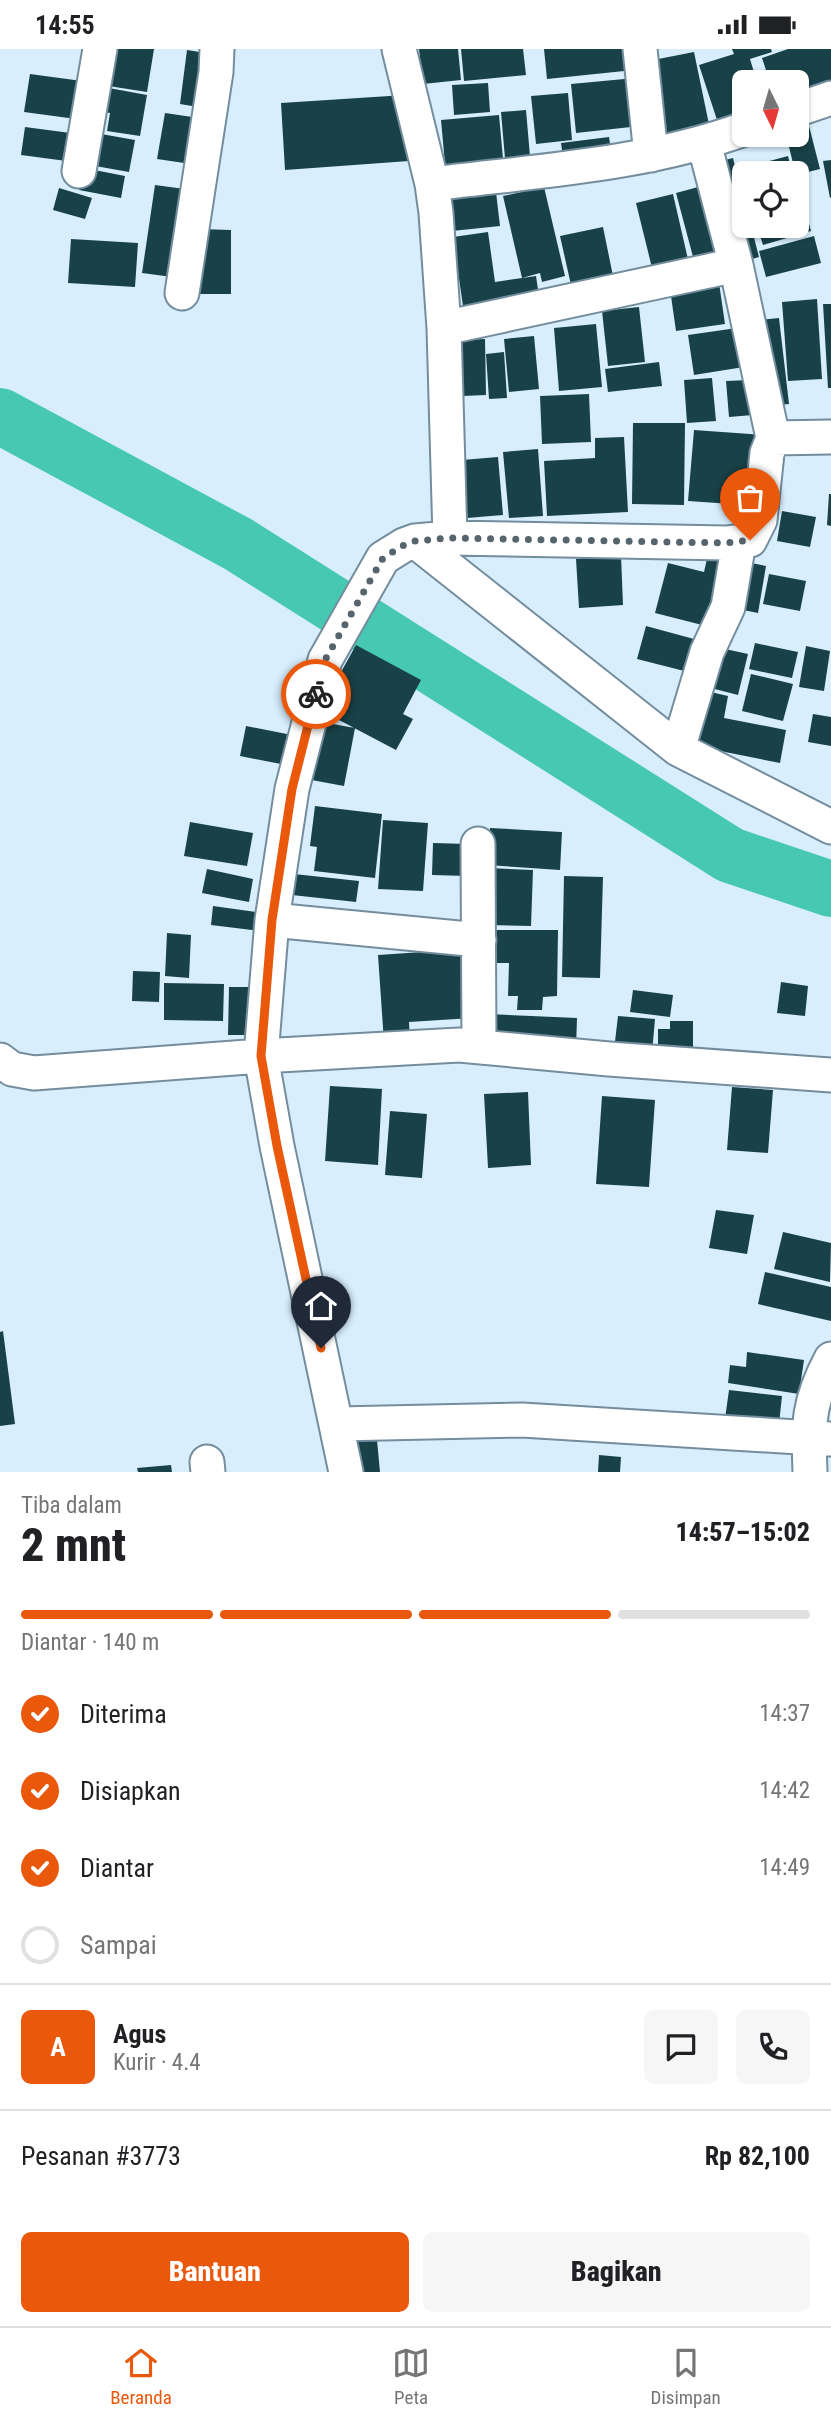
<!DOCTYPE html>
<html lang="id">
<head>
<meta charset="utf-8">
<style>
	:root { --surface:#fff; --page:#f6f6f6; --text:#202124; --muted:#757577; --line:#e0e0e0; --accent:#ea580c }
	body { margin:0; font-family:"Roboto Condensed",sans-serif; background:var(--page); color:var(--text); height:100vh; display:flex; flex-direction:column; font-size:26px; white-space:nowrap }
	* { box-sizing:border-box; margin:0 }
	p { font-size:23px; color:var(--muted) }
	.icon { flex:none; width:38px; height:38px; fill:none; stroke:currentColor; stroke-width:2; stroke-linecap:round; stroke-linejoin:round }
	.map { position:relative; height:1423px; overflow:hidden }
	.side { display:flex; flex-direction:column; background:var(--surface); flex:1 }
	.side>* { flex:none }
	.needle { width:46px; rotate:175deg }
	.controls { position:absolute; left:732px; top:21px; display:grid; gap:14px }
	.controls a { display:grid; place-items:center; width:77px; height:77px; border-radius:10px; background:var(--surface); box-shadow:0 2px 5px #0004; font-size:35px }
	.pin { position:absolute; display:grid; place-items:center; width:60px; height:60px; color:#fff; margin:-72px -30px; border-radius:50% 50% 50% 0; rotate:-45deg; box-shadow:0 0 7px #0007 }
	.pin .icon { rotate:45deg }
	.courier { position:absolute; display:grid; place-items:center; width:70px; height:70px; margin:-35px; border:5px solid #ea580c; border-radius:50%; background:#fff; color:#222; box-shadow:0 2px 9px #0007 }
	.headline em { font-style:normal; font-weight:800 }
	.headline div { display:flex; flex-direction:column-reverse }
	.headline { display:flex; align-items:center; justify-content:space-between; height:119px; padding:0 21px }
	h1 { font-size:46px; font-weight:800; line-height:52px }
	.bar { display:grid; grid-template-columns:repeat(4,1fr); gap:10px 7px; align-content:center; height:84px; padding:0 21px }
	.bar i { height:9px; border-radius:5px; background:var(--line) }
	.bar .selected { background:var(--accent) }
	.bar p { grid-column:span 4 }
	.line { display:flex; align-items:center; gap:18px; padding:0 21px; border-top:2px solid var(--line) }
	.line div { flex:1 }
	.round { display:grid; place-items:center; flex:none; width:74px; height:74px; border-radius:10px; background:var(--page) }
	ol { padding:0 21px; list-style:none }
	li { display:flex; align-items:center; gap:21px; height:77px }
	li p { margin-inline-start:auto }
	li .icon { padding:7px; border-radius:50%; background:var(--accent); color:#fff; stroke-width:4 }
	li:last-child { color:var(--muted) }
	li i { width:38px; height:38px; border:4px solid var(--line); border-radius:50% }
	.action { display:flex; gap:14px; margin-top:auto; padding:14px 21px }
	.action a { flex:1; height:80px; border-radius:10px; background:var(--accent); color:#fff; font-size:28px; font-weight:800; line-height:80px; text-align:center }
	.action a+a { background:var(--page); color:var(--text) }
	.status { display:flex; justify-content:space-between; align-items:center; height:49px; padding:0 35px; background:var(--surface); direction:ltr }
	.status svg { height:19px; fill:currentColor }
	.dock { display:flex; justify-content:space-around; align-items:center; height:98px; border-top:2px solid var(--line); background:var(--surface); font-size:19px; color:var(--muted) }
	.dock a { display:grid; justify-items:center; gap:4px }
	.dock .selected { color:var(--accent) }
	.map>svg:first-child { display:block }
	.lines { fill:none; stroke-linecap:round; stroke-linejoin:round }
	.river { stroke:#47c9b1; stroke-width:56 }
	.building { fill:#184248 }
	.minor-casing { stroke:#738d9e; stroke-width:37 }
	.minor { stroke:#fff; stroke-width:33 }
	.done { stroke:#56646d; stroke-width:7; stroke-dasharray:0 12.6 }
	.route { stroke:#ea580c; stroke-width:9 }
</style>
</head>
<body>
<div class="status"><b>14:55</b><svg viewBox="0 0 49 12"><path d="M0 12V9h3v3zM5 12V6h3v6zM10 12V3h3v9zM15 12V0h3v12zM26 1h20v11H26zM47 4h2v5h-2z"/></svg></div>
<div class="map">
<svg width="831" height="1423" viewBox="0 0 831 1423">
	<rect width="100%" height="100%" fill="#d8eefd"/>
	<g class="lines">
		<path class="river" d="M 0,367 L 238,495 L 730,806 L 831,840"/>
	</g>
	<path class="building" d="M 109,0 L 154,0 L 147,43 L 102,36 Z
		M 419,0 L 458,0 L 461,31 L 423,35 Z
		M 461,0 L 523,0 L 526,26 L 464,32 Z
		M 544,0 L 632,0 L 634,21 L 547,30 Z
		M 732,0 L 771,0 L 772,3 L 750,10 L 757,33 L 744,33 L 744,67 L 718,74 L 699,16 L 734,5 Z
		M 788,0 L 831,0 L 831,39 L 796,51 L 796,33 L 770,33 L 762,9 Z
		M 187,1 L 212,5 L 204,59 L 180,55 Z
		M 694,3 L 711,85 L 661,96 L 643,13 Z
		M 30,25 L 82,32 L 76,70 L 24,63 Z
		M 635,29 L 640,77 L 576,84 L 571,35 Z
		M 488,34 L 490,63 L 454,66 L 452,36 Z
		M 98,37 L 147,46 L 140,87 L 107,82 L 110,64 L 94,61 Z
		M 568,44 L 572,91 L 536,95 L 531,47 Z
		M 405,46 L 409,112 L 285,121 L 281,54 Z
		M 526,61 L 531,119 L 506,121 L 501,63 Z
		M 165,64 L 199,69 L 191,115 L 157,110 Z
		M 499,66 L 504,121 L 446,126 L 441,71 Z
		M 807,69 L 820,120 L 796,126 L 786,86 L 796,86 L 796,72 Z
		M 25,78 L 78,85 L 74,113 L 21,106 Z
		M 90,83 L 135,91 L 129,123 L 84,115 Z
		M 609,88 L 612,108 L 564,115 L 561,94 Z
		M 788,107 L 792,124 L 744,124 L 744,177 L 751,177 L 759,208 L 739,214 L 713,114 L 733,109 L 736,121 Z
		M 831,111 L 831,148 L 830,149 L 823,112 Z
		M 84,119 L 125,127 L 121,149 L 79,141 Z
		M 713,134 L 732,209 L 696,219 L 676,144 Z
		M 155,136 L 192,141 L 180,229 L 142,224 Z
		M 544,138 L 565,227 L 542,233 L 540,224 L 522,229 L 503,147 Z
		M 59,139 L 92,149 L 85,170 L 53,161 Z
		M 496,143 L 500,177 L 452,182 L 449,147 Z
		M 673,145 L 690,219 L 654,227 L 636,154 Z
		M 802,150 L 811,182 L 763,196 L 757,177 L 796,177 L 796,152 Z
		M 603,178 L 613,227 L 571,236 L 560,187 Z
		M 199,180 L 231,181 L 231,245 L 198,245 Z
		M 488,183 L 495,233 L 536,227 L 540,254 L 464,264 L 453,188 Z
		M 814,187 L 821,214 L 766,228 L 759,202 Z
		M 71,190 L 138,194 L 135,238 L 68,234 Z
		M 718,227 L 725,275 L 676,282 L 669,233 Z
		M 817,250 L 822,330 L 788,332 L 782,253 Z
		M 823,255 L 831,255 L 831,339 L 828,339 Z
		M 639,258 L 645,313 L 608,317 L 602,262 Z
		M 779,269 L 789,355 L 768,357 L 759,271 Z
		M 596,275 L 602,338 L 559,342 L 554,279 Z
		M 744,278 L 750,317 L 694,326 L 688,286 Z
		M 534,287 L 539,340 L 509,343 L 504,290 Z
		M 485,290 L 486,346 L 462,347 L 460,291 Z
		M 504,303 L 507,349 L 489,350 L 486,305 Z
		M 659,313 L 662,337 L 608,343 L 605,320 Z
		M 712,329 L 716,372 L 687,374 L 684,331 Z
		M 750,331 L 753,366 L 729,368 L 726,332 Z
		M 589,345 L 591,393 L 542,395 L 540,347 Z
		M 633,374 L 685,374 L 684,456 L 632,455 Z
		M 694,381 L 765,386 L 760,457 L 688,452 Z
		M 624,388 L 628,463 L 547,467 L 544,412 L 595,409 L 595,389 Z
		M 538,400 L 543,467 L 509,469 L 503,403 Z
		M 498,408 L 503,466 L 467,469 L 462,411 Z
		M 829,445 L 831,445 L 831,477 L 827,476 Z
		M 782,462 L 816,468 L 810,498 L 777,492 Z
		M 709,501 L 732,507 L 714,579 L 655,564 L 668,514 L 704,523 Z
		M 621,507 L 623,556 L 579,559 L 576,510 Z
		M 741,512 L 766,517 L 758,564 L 733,559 Z
		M 769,525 L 806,532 L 800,562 L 763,555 Z
		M 646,577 L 705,593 L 696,625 L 637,610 Z
		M 755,594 L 798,603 L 792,629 L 749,620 Z
		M 356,596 L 421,631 L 403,665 L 413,670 L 396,701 L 320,661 Z
		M 806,597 L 830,602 L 824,642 L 799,638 Z
		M 716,598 L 748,605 L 738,646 L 707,638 Z
		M 751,625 L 793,635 L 783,672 L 742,662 Z
		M 706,642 L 728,647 L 724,669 L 786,681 L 780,714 L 695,697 Z
		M 813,665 L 831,668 L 831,697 L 808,693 Z
		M 316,672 L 355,679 L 344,737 L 306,730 Z
		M 246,677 L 292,686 L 286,716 L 240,707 Z
		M 315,757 L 382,765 L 375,829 L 314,822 L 317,798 L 310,797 Z
		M 383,771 L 428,774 L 423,842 L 378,840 Z
		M 190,773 L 253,784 L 247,817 L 184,807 Z
		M 490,779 L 562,783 L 560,821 L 487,816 Z
		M 433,794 L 468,795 L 467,827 L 432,826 Z
		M 488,819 L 533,821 L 531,877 L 487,876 Z
		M 207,820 L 253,830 L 249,853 L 202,844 Z
		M 294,825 L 359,832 L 356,853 L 292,846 Z
		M 564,827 L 603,828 L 600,929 L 562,928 Z
		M 213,857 L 263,864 L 260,882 L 211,876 Z
		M 484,881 L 558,881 L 557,947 L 543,948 L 542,961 L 517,961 L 518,947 L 508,947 L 509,914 L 484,914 Z
		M 167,884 L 191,886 L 189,929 L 165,927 Z
		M 467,900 L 472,969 L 409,973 L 410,991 L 384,993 L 378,906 Z
		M 133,922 L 160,923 L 159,953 L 132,952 Z
		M 781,933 L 808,937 L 805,967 L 777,964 Z
		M 164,934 L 224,935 L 223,972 L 164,971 Z
		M 229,938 L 256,938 L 256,986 L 228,986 Z
		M 633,941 L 673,946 L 670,968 L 630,963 Z
		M 487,965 L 577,969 L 576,1000 L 486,996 Z
		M 618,967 L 655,970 L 652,1004 L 614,1001 Z
		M 670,972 L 693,972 L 693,1000 L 658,999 L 658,980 L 670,980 Z
		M 330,1037 L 382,1040 L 378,1116 L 325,1112 Z
		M 732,1038 L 773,1041 L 768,1104 L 727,1101 Z
		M 528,1043 L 531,1116 L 488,1119 L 484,1045 Z
		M 602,1047 L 655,1051 L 649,1138 L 596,1135 Z
		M 390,1062 L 427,1065 L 422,1129 L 385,1126 Z
		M 716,1161 L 754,1166 L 747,1205 L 709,1199 Z
		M 783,1183 L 831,1194 L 830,1233 L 774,1220 Z
		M 765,1223 L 831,1238 L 831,1272 L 758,1255 Z
		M 3,1282 L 15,1375 L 0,1377 L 0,1283 Z
		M 747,1303 L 804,1311 L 799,1345 L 728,1334 L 730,1316 L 746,1318 Z
		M 729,1341 L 782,1347 L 778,1384 L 724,1377 Z
		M 376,1380 L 380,1423 L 352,1423 L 348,1383 Z
		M 599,1406 L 621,1408 L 620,1423 L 598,1423 Z
		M 171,1416 L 172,1423 L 138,1423 L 137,1419 Z"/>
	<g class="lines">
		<defs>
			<path id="minor" d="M 399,0 L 432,135 L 436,164 L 444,279 L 450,489
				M 640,0 L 651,106
				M 796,61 L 831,49
				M 704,94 L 736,216 L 773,389
				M 79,122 L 100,0
				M 432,135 C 536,122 645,116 744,80
				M 182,244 L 216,23 L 217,0
				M 444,279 L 736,216
				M 415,492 L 678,700 L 831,778
				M 678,700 L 707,603 L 728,558 L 739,493
				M 478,795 L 479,996
				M 272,871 L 479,891
				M 0,1011 L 12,1020 L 34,1024 L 261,1007 L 459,996 L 609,1010 L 831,1026
				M 338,1375 L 522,1371 L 831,1390
				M 207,1413 L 208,1423
				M 346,1423 L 277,1097 L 261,1007 L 272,871 L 292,740 L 325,611 L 383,509 L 404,496 L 415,492 L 450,489 L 726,494 L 750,491 L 760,471 L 767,404 L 773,389 L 831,388
				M 810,1423 C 808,1375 808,1353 831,1310"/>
		</defs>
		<use href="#minor" class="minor-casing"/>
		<use href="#minor" class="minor"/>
	</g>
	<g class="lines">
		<path class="done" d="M 316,645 L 325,611 L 383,509 L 404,496 L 415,492 L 450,489 L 726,494 L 750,491"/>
		<path class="route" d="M 316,645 L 292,740 L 288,766 L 272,871 L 261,1007 L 277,1097 L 321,1299"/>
	</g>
</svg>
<div class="controls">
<a><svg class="needle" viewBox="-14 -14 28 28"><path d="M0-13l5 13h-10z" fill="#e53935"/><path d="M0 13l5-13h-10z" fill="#757577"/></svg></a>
<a><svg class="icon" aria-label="locate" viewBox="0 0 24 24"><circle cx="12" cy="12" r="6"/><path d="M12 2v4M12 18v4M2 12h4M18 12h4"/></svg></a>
</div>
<div class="pin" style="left:750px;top:491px;background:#ea580c"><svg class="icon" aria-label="bag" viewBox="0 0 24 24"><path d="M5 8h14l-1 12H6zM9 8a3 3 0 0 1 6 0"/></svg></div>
<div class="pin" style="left:321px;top:1299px;background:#1f2937"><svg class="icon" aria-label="home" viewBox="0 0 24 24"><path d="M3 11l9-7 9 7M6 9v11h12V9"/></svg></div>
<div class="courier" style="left:316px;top:645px"><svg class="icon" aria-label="bike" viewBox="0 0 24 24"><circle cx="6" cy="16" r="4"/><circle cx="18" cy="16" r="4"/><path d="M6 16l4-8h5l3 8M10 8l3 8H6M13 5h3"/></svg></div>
</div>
<section class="side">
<div class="headline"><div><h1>2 mnt</h1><p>Tiba dalam</p></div><em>14:57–15:02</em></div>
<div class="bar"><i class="selected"></i><i class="selected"></i><i class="selected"></i><i></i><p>Diantar · 140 m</p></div>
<ol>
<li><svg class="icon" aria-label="check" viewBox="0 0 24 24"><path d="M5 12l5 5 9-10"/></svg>Diterima<p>14:37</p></li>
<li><svg class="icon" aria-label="check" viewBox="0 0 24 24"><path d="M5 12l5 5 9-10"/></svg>Disiapkan<p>14:42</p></li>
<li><svg class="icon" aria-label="check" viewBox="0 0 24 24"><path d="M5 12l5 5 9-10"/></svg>Diantar<p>14:49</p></li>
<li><i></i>Sampai</li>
</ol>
<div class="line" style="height:126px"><b class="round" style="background:var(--accent);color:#fff">A</b><div><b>Agus</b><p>Kurir · 4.4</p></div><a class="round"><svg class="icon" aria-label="chat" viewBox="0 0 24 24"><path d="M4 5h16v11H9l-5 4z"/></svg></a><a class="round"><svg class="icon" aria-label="phone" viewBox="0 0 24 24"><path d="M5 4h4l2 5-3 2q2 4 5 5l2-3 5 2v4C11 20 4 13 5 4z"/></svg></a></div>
<div class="line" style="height:91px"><div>Pesanan #3773</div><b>Rp 82,100</b></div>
<div class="action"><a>Bantuan</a><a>Bagikan</a></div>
</section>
<nav class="dock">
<a class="selected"><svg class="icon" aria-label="home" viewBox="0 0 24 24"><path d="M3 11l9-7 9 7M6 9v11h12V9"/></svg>Beranda</a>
<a><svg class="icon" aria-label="map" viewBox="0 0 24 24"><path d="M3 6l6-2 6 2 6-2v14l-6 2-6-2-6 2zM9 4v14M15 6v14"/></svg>Peta</a>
<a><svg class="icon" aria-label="saved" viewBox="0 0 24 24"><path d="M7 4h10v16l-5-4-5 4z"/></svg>Disimpan</a>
</nav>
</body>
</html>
